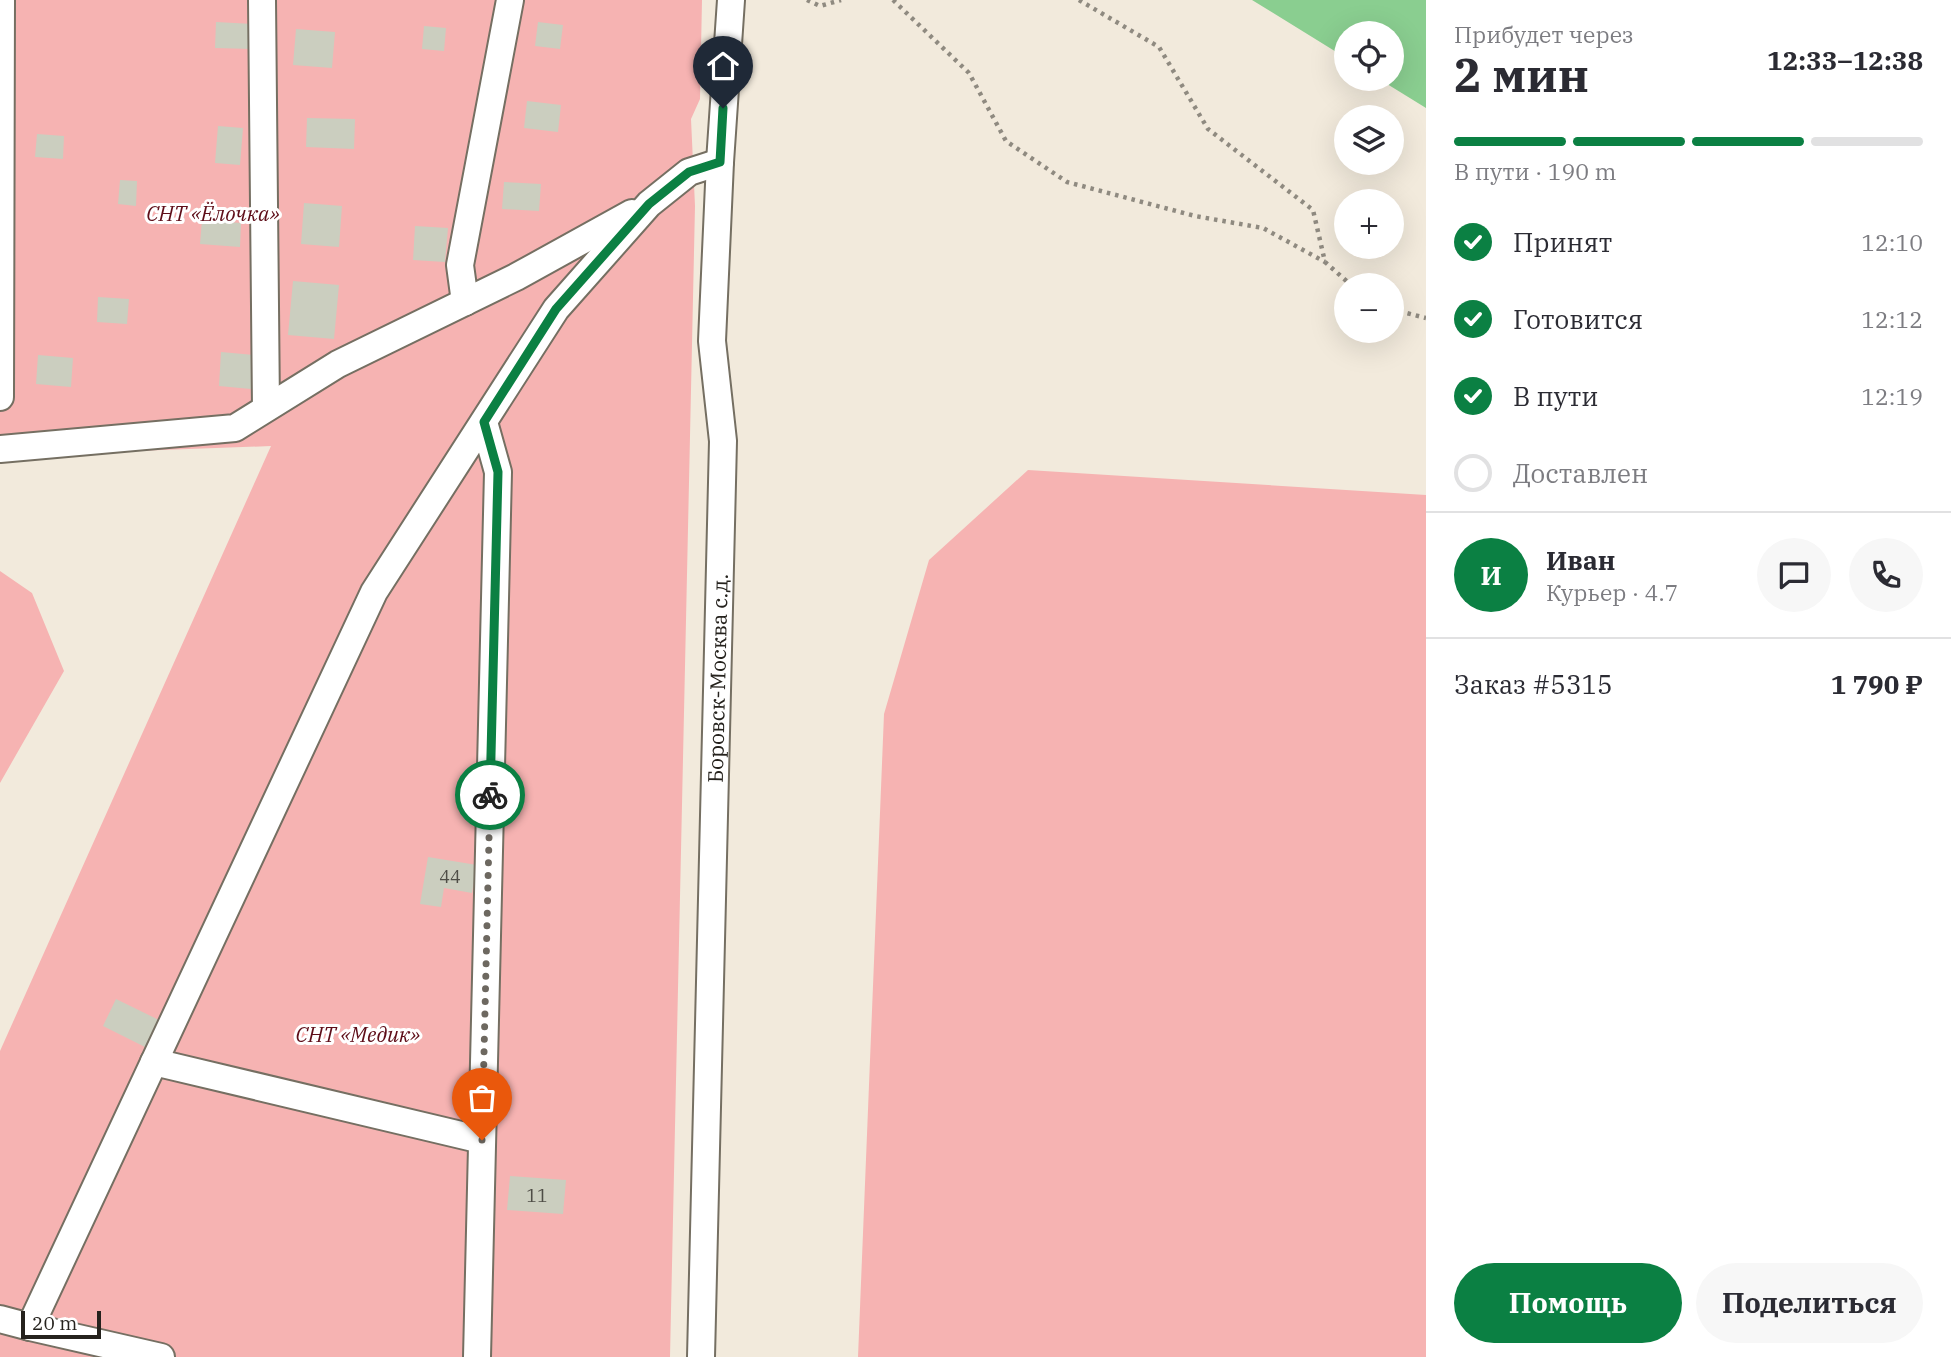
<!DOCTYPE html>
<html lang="ru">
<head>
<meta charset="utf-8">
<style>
	:root { --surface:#fff; --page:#f7f7f7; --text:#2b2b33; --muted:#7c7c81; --line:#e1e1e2; --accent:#0b8043 }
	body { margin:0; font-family:"IBM Plex Serif",serif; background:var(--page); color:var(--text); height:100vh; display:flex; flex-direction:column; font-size:26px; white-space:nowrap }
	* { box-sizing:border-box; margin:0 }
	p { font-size:23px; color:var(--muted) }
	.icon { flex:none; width:38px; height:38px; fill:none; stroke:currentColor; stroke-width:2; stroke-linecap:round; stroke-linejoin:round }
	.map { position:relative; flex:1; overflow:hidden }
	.panel { display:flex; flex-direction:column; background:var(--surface); width:525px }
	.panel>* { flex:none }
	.tools { position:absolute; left:1334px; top:21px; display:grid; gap:14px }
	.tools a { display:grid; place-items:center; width:70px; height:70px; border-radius:50%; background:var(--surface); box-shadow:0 7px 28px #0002; font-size:35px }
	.scale { position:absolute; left:21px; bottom:18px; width:80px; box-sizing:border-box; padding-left:7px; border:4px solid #25221d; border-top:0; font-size:19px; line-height:24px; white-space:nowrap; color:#25221d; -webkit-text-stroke:5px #fff; paint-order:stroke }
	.pin { position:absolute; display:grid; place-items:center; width:60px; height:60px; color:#fff; margin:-72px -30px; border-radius:50% 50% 50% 0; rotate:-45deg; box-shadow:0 0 7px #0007 }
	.pin .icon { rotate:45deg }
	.courier { position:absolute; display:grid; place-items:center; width:70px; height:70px; margin:-35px; border:5px solid #0b8043; border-radius:50%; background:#fff; color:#222; box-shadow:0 2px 9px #0007 }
	.headline em { font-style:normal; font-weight:800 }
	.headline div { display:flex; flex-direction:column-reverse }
	.headline { display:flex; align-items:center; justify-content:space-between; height:119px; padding:0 28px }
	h1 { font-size:46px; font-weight:800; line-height:52px }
	.bar { display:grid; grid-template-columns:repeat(4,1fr); gap:10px 7px; align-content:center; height:84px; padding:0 28px }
	.bar i { height:9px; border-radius:5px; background:var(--line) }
	.bar .active { background:var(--accent) }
	.bar p { grid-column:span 4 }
	.line { display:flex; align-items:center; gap:18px; padding:0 28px; border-top:2px solid var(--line) }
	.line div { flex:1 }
	.round { display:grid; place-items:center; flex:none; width:74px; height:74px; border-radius:37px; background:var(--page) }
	ol { padding:0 28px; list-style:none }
	li { display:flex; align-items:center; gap:21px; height:77px }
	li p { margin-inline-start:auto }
	li .icon { padding:7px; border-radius:50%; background:var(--accent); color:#fff; stroke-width:4 }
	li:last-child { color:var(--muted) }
	li i { width:38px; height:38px; border:4px solid var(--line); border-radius:50% }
	.action { display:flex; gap:14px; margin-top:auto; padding:14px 28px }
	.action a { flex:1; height:80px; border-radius:42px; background:var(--accent); color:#fff; font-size:28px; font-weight:800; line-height:80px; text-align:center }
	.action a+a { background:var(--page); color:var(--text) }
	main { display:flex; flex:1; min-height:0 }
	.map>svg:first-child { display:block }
	.green { fill:#f6b3b2 }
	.water { fill:#8ace90 }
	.building { fill:#cbcebf }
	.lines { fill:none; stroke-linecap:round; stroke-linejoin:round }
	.minor-casing { stroke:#756f62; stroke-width:30 }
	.path { stroke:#8f8a80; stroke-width:4.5; stroke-dasharray:3.5 5; stroke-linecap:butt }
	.minor { stroke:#fff; stroke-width:26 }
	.done { stroke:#6d6860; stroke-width:7; stroke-dasharray:0 12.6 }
	.route { stroke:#0b8043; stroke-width:9 }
	.labels { text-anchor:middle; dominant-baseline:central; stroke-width:6; stroke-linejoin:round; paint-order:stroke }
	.number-label { font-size:18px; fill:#4e4d46 }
	.park-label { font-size:21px; font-style:italic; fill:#5e0d18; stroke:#fff }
	.street-label { font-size:21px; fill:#25221d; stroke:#fff }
</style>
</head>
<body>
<main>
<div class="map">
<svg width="1426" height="1357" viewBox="0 0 1426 1357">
	<rect width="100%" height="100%" fill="#f2eadc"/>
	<path class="green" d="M 0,0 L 702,0 L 700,99 L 691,119 L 695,206 L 670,1357 L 0,1357 L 0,1051 L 271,446 L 0,456 Z
		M 1028,470 L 1426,495 L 1426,1357 L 858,1357 L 884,714 L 929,560 Z
		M 0,571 L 32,593 L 64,671 L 0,783 Z"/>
	<path class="water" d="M 1252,0 L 1426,0 L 1426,108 L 1379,79 L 1391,79 L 1391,33 L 1346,33 L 1346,58 Z"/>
	<path class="building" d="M 216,22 L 253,24 L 252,49 L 215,48 Z
		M 538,22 L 563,25 L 560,49 L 535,46 Z
		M 424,26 L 446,28 L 444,51 L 422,49 Z
		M 296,29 L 335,32 L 332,68 L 293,65 Z
		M 527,101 L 561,105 L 558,132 L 524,128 Z
		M 307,118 L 355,119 L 354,149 L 306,147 Z
		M 218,126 L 243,128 L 240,165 L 215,163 Z
		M 37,134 L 64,136 L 63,159 L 35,157 Z
		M 120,180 L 137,181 L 136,206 L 118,204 Z
		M 504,182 L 541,184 L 539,211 L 502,209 Z
		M 304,203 L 342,206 L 339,247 L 301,244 Z
		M 202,220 L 241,223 L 240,247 L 200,244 Z
		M 415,226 L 448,228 L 445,262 L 413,260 Z
		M 293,281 L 339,285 L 334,339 L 288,335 Z
		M 98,297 L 129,299 L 127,324 L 97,322 Z
		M 221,352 L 254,355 L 251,389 L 219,386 Z
		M 38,355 L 73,358 L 71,387 L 36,384 Z
		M 428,857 L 477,865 L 472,893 L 444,888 L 441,907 L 420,904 Z
		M 116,999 L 159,1020 L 145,1047 L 103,1026 Z
		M 510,1176 L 566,1180 L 563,1214 L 507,1210 Z"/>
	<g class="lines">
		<defs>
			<g id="minor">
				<path d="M 262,0 L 266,408"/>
				<path d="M 465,302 L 460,265 L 510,0"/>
				<path d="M 0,397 L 1,0"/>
				<path d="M 0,449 L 235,428 L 338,364 L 516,277 L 632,213"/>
				<path d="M 154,1062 L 482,1140"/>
				<path d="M 0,1319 L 30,1327 L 374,592 L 556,309 L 649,204 L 689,172 L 720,162"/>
				<path d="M 30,1327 L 161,1357"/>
				<path d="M 477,1357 L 498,472 L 484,422"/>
				<path id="s1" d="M 701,1357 L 723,441 L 712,341 L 720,162 L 731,0"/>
			</g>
		</defs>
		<use href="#minor" class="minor-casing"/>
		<path class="path" d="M 807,0 L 820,6 L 841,0
			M 893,0 L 969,73 L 1006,141 L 1067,182 L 1195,216 L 1263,228 L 1325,262
			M 1079,0 L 1159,47 L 1208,129 L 1313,210 L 1325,262 L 1351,285
			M 1391,309 L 1426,318"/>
		<use href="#minor" class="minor"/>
	</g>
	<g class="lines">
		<path class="done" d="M 482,1140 L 490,795"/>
		<path class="route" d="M 490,795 L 498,472 L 484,422 L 556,309 L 649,204 L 689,172 L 720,162 L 723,108"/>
	</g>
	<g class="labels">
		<g class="number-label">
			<text x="450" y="876">44</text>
			<text x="537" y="1195">11</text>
		</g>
		<g class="park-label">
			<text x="213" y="213">СНТ «Ёлочка»</text>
			<text x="358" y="1034">СНТ «Медик»</text>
		</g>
		<g class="street-label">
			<text stroke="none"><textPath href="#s1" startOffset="679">Боровск-Москва с.д.</textPath></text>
		</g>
	</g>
</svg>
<div class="tools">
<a><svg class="icon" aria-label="locate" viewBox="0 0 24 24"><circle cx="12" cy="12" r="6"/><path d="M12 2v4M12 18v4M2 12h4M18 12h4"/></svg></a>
<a><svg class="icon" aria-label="layers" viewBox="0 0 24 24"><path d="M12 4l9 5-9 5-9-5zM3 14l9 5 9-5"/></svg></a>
<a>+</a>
<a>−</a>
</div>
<div class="scale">20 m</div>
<div class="pin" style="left:482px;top:1140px;background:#ea580c"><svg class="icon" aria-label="bag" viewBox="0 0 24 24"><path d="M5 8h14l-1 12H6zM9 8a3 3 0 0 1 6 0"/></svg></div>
<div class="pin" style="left:723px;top:108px;background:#1f2937"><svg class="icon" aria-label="home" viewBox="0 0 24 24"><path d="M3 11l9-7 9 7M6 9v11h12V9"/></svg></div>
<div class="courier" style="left:490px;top:795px"><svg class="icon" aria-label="bike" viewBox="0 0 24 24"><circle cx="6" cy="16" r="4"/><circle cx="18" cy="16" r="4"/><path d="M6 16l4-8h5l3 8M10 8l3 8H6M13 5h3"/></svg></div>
</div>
<section class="panel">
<div class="headline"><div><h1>2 мин</h1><p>Прибудет через</p></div><em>12:33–12:38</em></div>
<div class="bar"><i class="active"></i><i class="active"></i><i class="active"></i><i></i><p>В пути · 190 m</p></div>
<ol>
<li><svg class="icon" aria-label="check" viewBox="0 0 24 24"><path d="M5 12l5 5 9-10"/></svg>Принят<p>12:10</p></li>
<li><svg class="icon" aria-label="check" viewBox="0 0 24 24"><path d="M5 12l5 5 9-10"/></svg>Готовится<p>12:12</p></li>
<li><svg class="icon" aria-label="check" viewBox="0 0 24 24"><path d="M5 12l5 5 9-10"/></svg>В пути<p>12:19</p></li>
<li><i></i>Доставлен</li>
</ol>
<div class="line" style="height:126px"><b class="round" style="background:var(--accent);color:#fff">И</b><div><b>Иван</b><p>Курьер · 4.7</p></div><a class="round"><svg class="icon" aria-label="chat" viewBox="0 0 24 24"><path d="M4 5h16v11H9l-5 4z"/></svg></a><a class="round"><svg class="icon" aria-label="phone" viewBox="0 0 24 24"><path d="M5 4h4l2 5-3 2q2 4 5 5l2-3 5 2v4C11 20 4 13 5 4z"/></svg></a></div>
<div class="line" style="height:91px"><div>Заказ #5315</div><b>1 790 ₽</b></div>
<div class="action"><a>Помощь</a><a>Поделиться</a></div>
</section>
</main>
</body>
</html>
